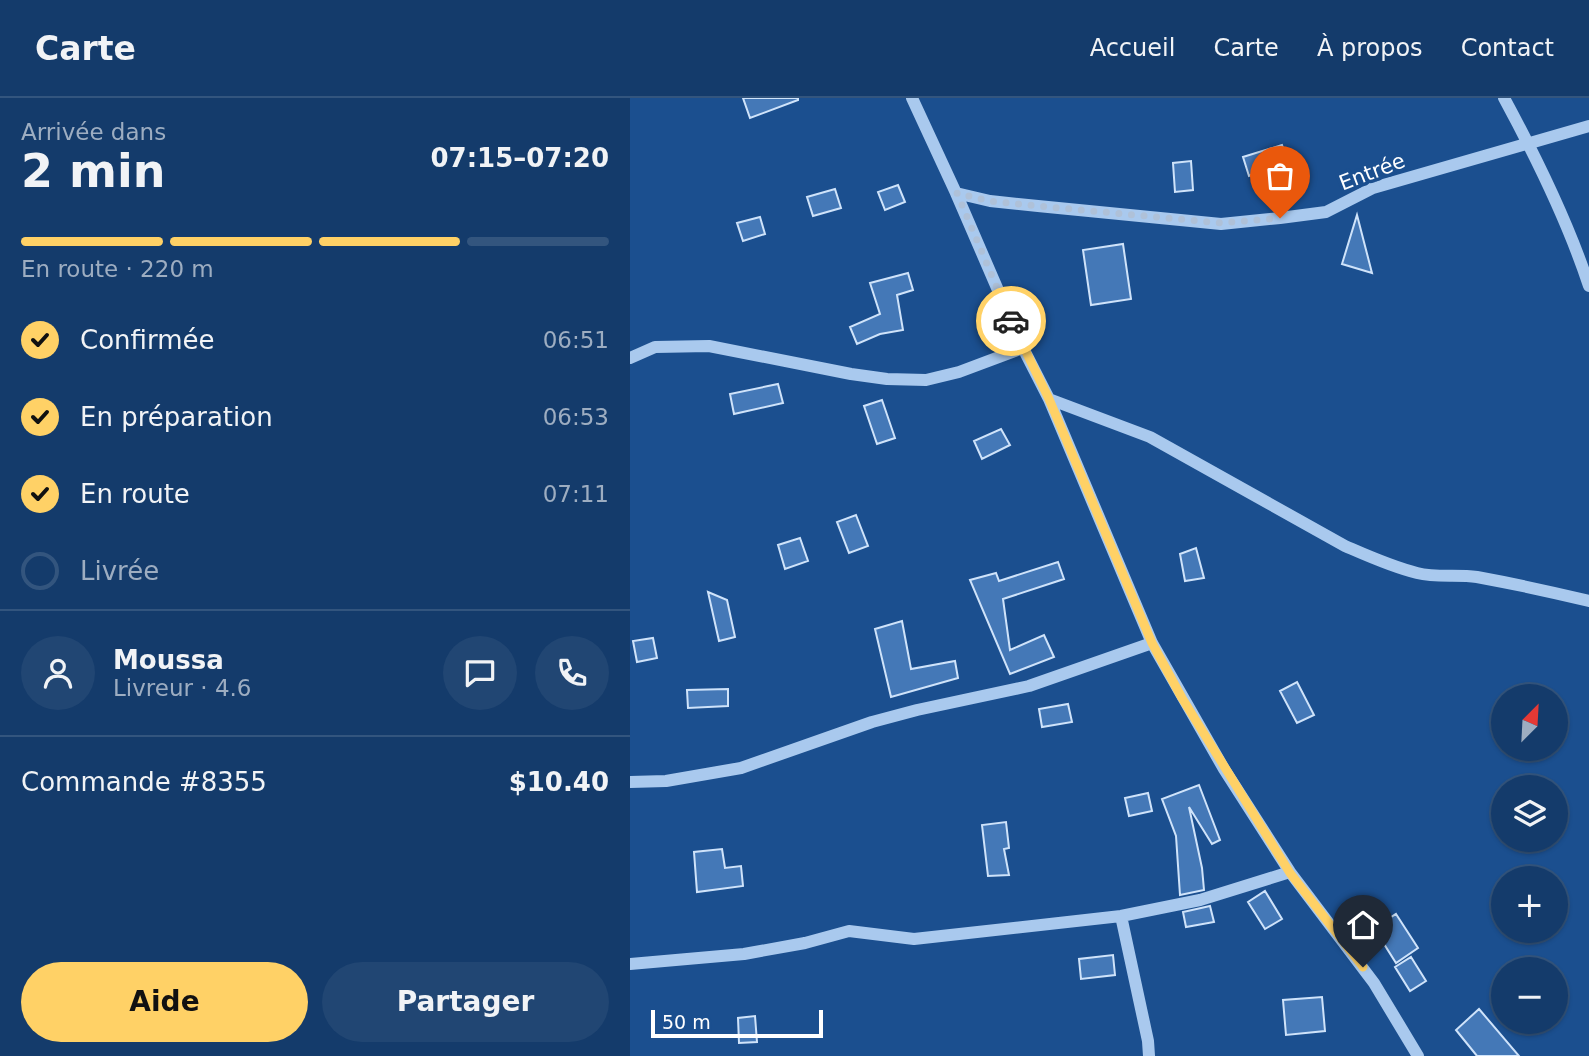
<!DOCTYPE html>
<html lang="fr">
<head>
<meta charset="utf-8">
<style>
	:root { --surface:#143b6b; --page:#214673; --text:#f1f3f6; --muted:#9dadc1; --line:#33557e; --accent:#ffd166 }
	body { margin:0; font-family:"DejaVu Sans",sans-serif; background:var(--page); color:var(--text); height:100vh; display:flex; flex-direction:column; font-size:26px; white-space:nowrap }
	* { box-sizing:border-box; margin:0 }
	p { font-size:23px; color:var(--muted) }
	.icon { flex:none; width:38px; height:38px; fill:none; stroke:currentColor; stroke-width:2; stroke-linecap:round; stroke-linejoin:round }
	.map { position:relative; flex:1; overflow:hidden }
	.side { display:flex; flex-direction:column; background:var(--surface); width:630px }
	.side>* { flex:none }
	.needle { width:46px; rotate:24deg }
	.buttons { position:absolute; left:861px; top:586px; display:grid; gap:14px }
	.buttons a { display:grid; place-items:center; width:77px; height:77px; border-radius:50%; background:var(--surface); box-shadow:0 2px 5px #0004,0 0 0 2px var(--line); font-size:35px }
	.scale { position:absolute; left:21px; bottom:18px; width:172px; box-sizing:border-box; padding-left:7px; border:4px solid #fff; border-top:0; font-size:19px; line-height:24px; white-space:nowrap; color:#fff; -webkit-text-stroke:5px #1b4f8f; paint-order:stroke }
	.pin { position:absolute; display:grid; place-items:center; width:60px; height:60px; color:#fff; margin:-72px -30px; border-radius:50% 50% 50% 0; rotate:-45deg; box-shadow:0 0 7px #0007 }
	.pin .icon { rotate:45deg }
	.courier { position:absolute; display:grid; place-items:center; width:70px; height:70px; margin:-35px; border:5px solid #ffd166; border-radius:50%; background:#fff; color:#222; box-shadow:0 2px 9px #0007 }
	.headline em { font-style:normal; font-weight:600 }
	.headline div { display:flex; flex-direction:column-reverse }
	.headline { display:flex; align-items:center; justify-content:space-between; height:119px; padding:0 21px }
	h1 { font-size:46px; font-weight:600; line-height:52px }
	.bar { display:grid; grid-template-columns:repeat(4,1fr); gap:10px 7px; align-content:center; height:84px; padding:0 21px }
	.bar i { height:9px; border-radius:5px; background:var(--line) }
	.bar .active { background:var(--accent) }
	.bar p { grid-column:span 4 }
	.line { display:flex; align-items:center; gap:18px; padding:0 21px; border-top:2px solid var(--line) }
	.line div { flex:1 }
	.round { display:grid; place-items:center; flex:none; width:74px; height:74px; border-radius:37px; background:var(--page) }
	ol { padding:0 21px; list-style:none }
	li { display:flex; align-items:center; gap:21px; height:77px }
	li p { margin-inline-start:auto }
	li .icon { padding:7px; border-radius:50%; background:var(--accent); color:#111; stroke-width:4 }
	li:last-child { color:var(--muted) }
	li i { width:38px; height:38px; border:4px solid var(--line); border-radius:50% }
	.button { display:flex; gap:14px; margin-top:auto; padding:14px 21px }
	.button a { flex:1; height:80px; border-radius:42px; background:var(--accent); color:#111; font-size:28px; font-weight:600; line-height:80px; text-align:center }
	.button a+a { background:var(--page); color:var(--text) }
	header { display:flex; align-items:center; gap:42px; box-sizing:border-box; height:98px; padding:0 35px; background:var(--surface); border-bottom:2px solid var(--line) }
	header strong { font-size:33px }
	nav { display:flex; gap:38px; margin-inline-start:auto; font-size:24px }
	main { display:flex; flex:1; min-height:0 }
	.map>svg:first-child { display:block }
	.building { fill:#4478b7; stroke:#cfe3fa; stroke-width:2 }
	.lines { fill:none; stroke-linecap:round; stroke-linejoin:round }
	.minor { stroke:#a9c9ee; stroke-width:12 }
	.done { stroke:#afc1d8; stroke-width:7; stroke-dasharray:0 12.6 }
	.route { stroke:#ffd166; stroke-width:9 }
	.labels { text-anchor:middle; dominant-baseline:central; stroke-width:7; stroke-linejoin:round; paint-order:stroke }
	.street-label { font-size:21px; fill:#fff; stroke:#1b4f8f }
</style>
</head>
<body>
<header>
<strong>Carte</strong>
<nav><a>Accueil</a><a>Carte</a><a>À propos</a><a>Contact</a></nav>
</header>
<main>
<section class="side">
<div class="headline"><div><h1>2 min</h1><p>Arrivée dans</p></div><em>07:15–07:20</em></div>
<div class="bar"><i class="active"></i><i class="active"></i><i class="active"></i><i></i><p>En route · 220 m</p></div>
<ol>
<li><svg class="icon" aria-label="check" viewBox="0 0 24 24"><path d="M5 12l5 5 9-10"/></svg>Confirmée<p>06:51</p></li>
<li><svg class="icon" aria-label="check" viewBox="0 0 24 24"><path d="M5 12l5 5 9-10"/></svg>En préparation<p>06:53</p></li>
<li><svg class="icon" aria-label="check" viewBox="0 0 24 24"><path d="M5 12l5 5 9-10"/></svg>En route<p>07:11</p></li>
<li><i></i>Livrée</li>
</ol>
<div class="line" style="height:126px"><a class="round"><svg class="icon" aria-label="person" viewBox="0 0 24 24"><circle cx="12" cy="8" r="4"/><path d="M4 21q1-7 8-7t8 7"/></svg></a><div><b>Moussa</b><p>Livreur · 4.6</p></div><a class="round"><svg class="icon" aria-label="chat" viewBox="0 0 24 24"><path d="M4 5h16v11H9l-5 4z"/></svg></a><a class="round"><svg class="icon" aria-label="phone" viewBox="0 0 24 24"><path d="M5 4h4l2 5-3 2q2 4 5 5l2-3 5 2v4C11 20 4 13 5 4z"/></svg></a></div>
<div class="line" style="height:91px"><div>Commande #8355</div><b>$10.40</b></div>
<div class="button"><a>Aide</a><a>Partager</a></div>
</section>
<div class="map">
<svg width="959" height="958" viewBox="0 0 959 958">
	<rect width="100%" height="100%" fill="#1b4f8f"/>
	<path class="building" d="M 113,0 L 168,0 L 168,2 L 120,20 Z
		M 652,47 L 658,63 L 619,78 L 613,59 Z
		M 561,63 L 563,92 L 545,94 L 543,65 Z
		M 268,87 L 275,104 L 255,112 L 248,94 Z
		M 205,91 L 211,110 L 183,118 L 177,99 Z
		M 727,117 L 742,175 L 712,166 Z
		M 130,119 L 135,136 L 113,143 L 107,125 Z
		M 493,146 L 501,201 L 461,207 L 453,152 Z
		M 278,175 L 283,192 L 267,197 L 273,232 L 250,236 L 227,246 L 220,229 L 250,216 L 240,185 Z
		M 148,286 L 153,305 L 104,316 L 100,296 Z
		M 252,302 L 265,340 L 247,346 L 234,308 Z
		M 371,331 L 380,347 L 352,361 L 344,343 Z
		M 226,417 L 238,448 L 219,455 L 207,424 Z
		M 170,440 L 178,463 L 155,471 L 148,447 Z
		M 566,450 L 574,480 L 555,483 L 550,456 Z
		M 428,464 L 434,481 L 373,501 L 380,552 L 414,537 L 424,559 L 380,576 L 340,482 L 366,475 L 369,483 Z
		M 78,494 L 97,502 L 105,539 L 89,543 Z
		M 272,523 L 281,571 L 325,563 L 328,580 L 261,599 L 245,531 Z
		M 23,540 L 27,560 L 7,564 L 3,543 Z
		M 667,584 L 684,617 L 667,625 L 650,593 Z
		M 98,591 L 98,608 L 58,610 L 57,592 Z
		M 438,606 L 442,624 L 412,629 L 409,611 Z
		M 569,687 L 590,742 L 582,746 L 559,709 L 572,770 L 574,792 L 550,797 L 546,738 L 532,701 Z
		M 518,695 L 522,713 L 499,718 L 495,700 Z
		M 376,724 L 379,750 L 374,751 L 379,777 L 358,778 L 352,727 Z
		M 92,751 L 95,770 L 111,768 L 113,788 L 67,794 L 64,754 Z
		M 635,793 L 652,821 L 635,831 L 618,804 Z
		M 580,808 L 584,824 L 556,829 L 553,814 Z
		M 766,816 L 788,850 L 766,865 L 744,830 Z
		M 483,857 L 485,877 L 451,881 L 449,861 Z
		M 781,859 L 796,883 L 780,893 L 765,869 Z
		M 692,899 L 695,933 L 656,937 L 653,902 Z
		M 849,911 L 889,958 L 847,958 L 826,932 Z
		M 125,918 L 127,944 L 109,945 L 108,920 Z"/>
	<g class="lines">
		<path class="minor" d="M 282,0 L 326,95 L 393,250 L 419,301 L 522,545 L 594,671 L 660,774 L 744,885 L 788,958
			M 874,0 C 906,59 938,124 959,188
			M 326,95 L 360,103 L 408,108 L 591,126 L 650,120 L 696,114 L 743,90 L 959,28
			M 0,260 L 25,249 L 79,248 L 221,276 L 257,281 L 296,282 L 329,274 L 393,250
			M 419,301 L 520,339 L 715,448 C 738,458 762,469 787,475 C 807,480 827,476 847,479 C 885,486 922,494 959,503
			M 0,684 L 36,683 L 111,670 L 242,624 L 287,612 L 399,588 L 522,545
			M 491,818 L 518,943 L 519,958
			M 0,866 L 114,856 L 175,845 L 219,833 L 284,841 L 491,818 L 570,802 L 660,774"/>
	</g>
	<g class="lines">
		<path class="done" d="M 381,223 L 327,95 L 359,103 L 408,108 L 591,125 L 650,120"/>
		<path class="route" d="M 381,223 L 419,301 L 522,545 L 552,600 L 660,775 L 733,869"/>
	</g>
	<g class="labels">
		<g class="street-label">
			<text transform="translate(742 74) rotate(-21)">Entrée</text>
		</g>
	</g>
</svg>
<div class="buttons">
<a><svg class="needle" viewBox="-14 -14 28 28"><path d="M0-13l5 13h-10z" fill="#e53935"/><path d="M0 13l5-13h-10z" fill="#9dadc1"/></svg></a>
<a><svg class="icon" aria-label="layers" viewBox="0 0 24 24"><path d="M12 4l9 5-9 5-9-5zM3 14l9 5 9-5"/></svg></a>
<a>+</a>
<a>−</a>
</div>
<div class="scale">50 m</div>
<div class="pin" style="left:650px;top:120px;background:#ea580c"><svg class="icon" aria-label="bag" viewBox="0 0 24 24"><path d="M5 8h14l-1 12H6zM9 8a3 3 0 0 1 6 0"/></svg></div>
<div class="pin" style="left:733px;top:869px;background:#1f2937"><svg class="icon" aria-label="home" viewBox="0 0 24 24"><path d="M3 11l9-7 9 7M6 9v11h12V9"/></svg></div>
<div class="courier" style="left:381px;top:223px"><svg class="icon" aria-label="car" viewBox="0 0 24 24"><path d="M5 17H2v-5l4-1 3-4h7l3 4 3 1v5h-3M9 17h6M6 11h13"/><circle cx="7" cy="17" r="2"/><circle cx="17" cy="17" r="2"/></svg></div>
</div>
</main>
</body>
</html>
